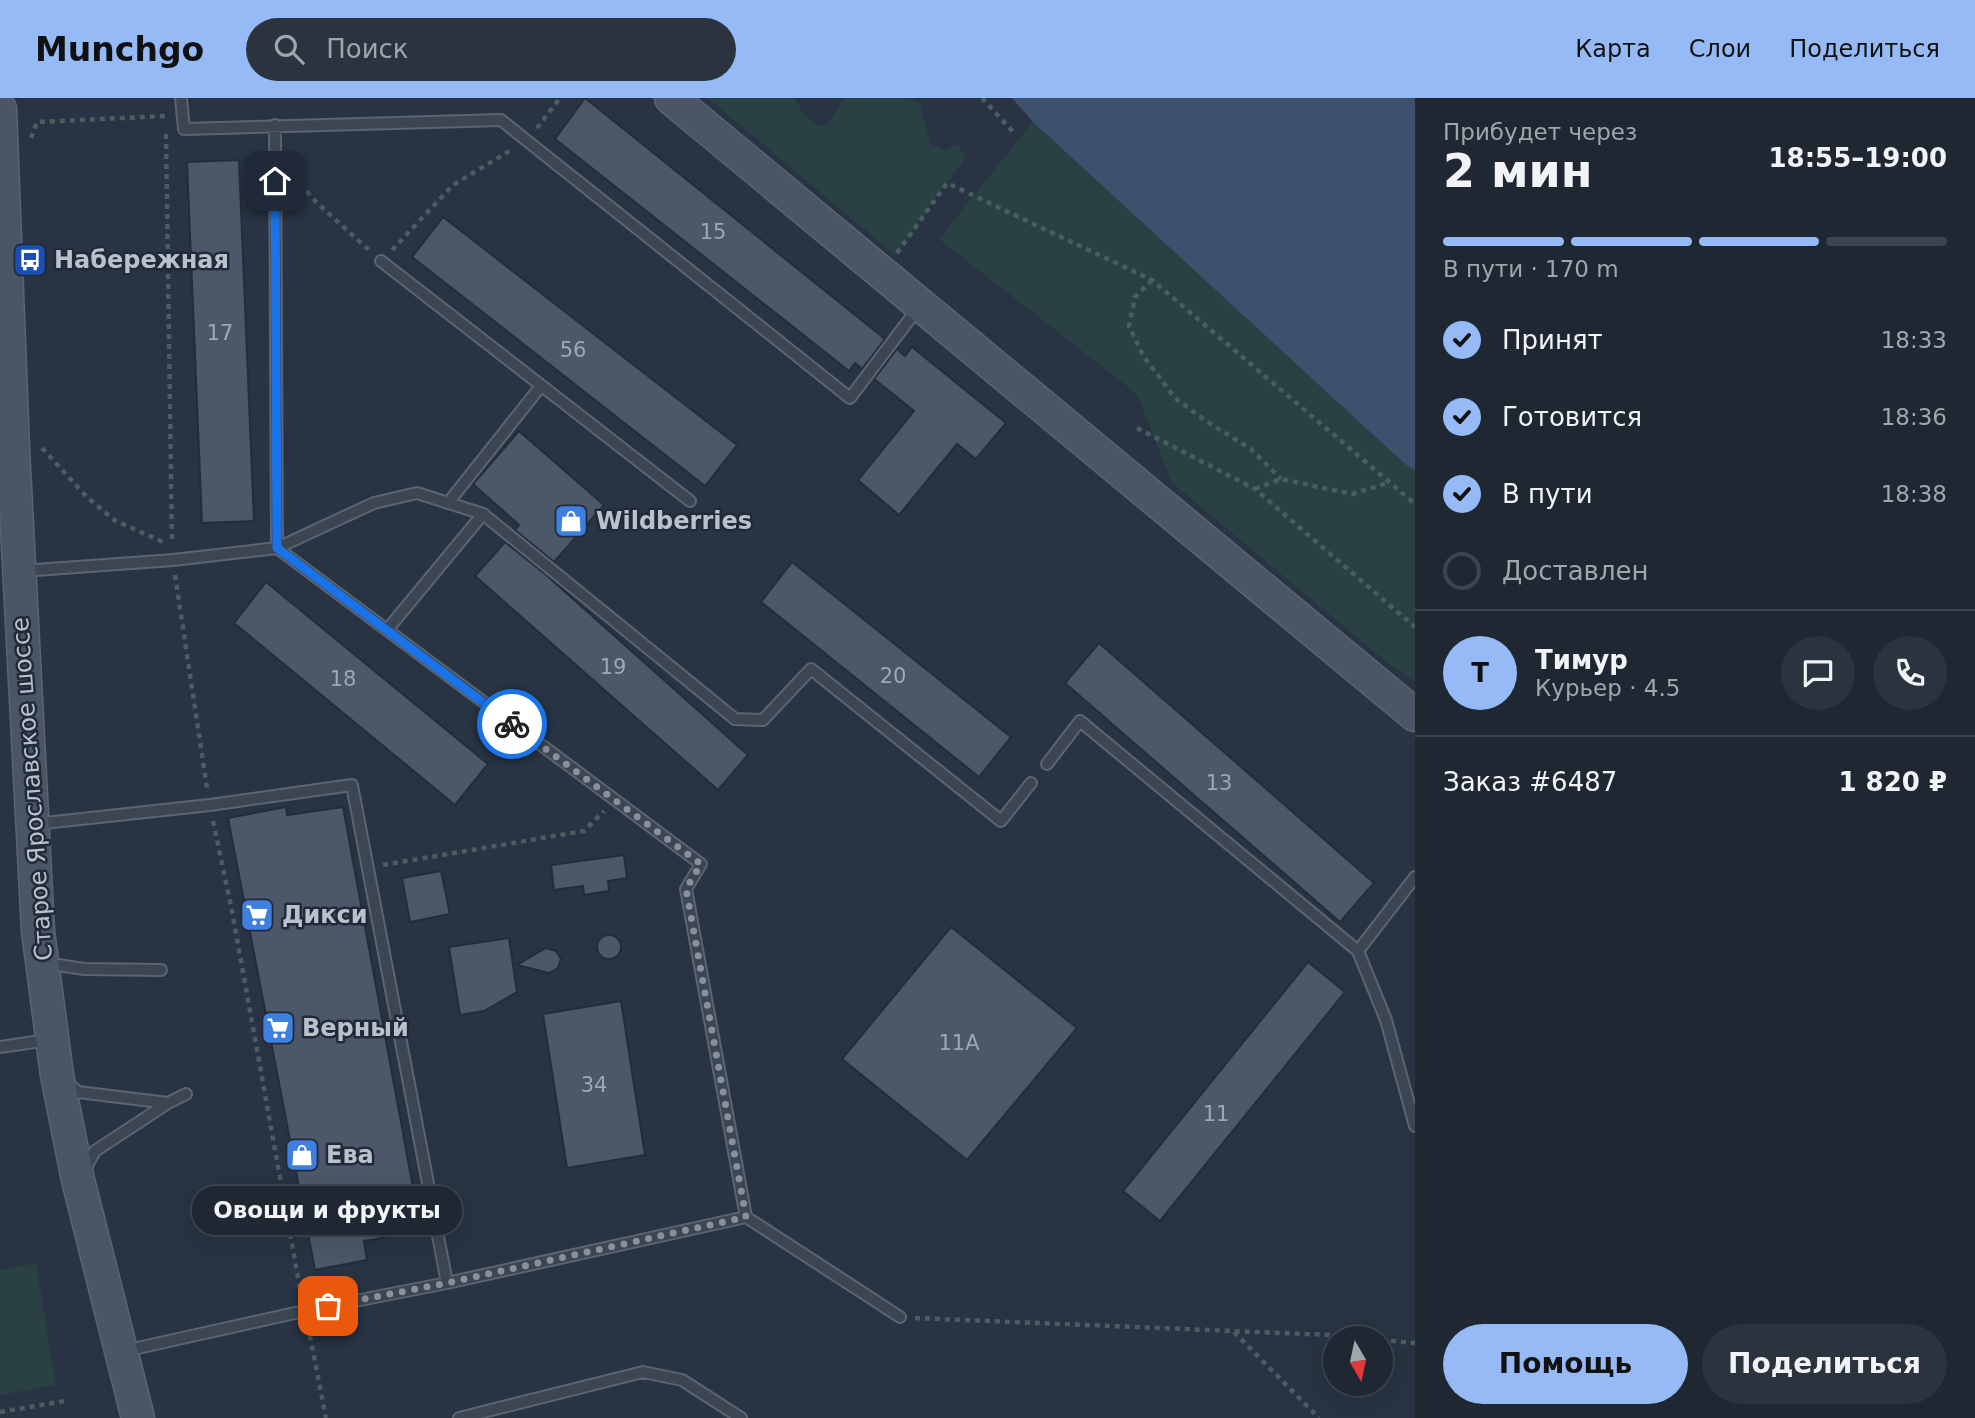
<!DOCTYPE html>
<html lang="ru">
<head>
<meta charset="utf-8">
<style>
	:root { --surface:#1e2732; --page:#2b333e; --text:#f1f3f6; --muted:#a1a5ac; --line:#3c444d; --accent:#95baf6 }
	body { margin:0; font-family:"DejaVu Sans",sans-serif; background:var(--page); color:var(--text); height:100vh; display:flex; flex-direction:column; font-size:26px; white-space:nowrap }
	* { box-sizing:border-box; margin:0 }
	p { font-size:23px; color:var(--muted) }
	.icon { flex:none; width:38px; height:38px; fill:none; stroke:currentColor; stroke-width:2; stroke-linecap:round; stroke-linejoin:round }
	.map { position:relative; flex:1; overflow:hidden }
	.sheet { display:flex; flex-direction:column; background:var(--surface); width:560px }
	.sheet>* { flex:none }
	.needle { width:46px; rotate:171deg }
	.controls { position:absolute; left:1323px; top:1228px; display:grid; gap:14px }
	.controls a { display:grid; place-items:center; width:70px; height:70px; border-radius:50%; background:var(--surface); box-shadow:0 7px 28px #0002,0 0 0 2px var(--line); font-size:35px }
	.pin { position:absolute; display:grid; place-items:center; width:60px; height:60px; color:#fff; margin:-30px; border-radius:14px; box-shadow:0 4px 10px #0006 }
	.courier { position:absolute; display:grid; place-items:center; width:70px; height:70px; margin:-35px; border:5px solid #1a73e8; border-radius:50%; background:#fff; color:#222; box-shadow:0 2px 9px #0007 }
	.bubble { position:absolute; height:49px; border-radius:24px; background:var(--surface); box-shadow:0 7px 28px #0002,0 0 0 2px var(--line); font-size:23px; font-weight:700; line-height:49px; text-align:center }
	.overview em { font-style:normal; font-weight:700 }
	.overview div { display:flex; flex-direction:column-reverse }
	.overview { display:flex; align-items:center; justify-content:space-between; height:119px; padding:0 28px }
	h1 { font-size:46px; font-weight:700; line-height:52px }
	.bar { display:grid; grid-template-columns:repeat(4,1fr); gap:10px 7px; align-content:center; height:84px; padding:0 28px }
	.bar i { height:9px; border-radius:5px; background:var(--line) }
	.bar .on { background:var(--accent) }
	.bar p { grid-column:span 4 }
	.line { display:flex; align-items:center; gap:18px; padding:0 28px; border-top:2px solid var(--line) }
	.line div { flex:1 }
	.round { display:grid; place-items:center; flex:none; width:74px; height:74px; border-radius:37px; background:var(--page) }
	ol { padding:0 28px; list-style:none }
	li { display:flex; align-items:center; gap:21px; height:77px }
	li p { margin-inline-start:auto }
	li .icon { padding:7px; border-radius:50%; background:var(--accent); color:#111; stroke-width:4 }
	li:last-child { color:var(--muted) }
	li i { width:38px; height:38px; border:4px solid var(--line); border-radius:50% }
	.cta { display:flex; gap:14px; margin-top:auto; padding:14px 28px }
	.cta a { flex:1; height:80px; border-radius:42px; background:var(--accent); color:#111; font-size:28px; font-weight:700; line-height:80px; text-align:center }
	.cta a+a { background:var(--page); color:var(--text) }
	header { display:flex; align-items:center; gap:42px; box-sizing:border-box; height:98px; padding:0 35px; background:var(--accent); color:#111 }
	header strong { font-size:33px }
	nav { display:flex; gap:38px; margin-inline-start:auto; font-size:24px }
	.search { width:490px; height:63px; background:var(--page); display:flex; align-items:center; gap:18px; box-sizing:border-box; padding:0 24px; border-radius:38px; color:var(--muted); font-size:26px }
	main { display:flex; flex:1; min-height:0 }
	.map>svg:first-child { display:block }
	.green { fill:#2a4144 }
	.water { fill:#3e516c }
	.building { fill:#4c5869; stroke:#232d3a; stroke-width:2 }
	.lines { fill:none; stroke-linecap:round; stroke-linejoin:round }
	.lane-casing { stroke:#5b6470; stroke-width:14 }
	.secondary-casing { stroke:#5b6470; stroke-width:35 }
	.path { stroke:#485e60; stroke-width:4.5; stroke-dasharray:5 5; stroke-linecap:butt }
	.lane { stroke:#3c4653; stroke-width:10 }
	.secondary { stroke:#4a5566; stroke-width:32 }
	.done { stroke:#87909c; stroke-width:7; stroke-dasharray:0 12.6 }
	.route { stroke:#1a73e8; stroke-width:9 }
	.labels { text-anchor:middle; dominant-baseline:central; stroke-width:5; stroke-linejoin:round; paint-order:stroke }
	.number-label { font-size:21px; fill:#9ea7b3 }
	.poi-label { font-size:24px; font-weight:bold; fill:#bac1cc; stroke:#212a38; text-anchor:start }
	.street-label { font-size:24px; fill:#bac1cc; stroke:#212a38 }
</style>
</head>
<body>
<header>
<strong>Munchgo</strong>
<div class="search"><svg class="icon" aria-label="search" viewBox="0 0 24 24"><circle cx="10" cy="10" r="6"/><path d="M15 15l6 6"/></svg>Поиск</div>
<nav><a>Карта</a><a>Слои</a><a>Поделиться</a></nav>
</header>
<main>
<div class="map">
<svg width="1415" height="1320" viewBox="0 0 1415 1320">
	<rect width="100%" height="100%" fill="#283443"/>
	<path class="green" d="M 708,0 L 795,0 L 803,16 L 818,28 L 828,26 L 845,0 L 909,0 L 920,5 L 930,46 L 946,52 L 958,46 L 965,60 L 895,157 Z
		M 1033,24 L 1405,366 L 1415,372 L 1415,584 L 1389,566 L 1172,385 L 1137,296 L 939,141 Z
		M 36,1165 L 56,1287 L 0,1297 L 0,1172 Z"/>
	<path class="water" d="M 1012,0 L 1415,0 L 1415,372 L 1405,366 L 1033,24 Z"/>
	<path class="building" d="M 585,0 L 885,241 L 862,271 L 855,265 L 849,273 L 555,41 Z
		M 239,62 L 254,423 L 202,425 L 187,64 Z
		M 443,119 L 737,347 L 705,388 L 412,159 Z
		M 912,249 L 1006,325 L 976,361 L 957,346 L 899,417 L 858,382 L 914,313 L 874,281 L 897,251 L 905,258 Z
		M 519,333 L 604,407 L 554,464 L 515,432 L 519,427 L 473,386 Z
		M 505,444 L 544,475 L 748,657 L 718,692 L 475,478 Z
		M 792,464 L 1011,639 L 979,679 L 761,504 Z
		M 266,484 L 488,666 L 455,707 L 234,525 Z
		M 1099,545 L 1374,785 L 1340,824 L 1065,585 Z
		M 286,709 L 287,717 L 343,709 L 421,1133 L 364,1143 L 367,1162 L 315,1172 L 228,720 Z
		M 624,757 L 627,780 L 608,783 L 609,793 L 584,797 L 583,788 L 554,792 L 551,767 Z
		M 441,773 L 450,816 L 410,824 L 402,780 Z
		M 951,829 L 1077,930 L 967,1062 L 842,961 Z
		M597 849a12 12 0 1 1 24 0a12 12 0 1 1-24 0Z
		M 509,840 L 517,894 L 484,913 L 460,917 L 449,849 Z
		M 546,850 L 556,853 L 561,861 L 558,870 L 549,875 L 517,867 Z
		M 1308,864 L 1345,894 L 1160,1123 L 1123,1093 Z
		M 621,903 L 645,1057 L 567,1070 L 543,916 Z"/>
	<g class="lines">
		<defs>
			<path id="lane" d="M 181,0 L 184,31 L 501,22 L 850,300 L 918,210
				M 381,163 L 690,403
				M 448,405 L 541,288
				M 22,473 L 173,462 L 277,450 L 275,27
				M 387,532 L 483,416
				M 1047,666 L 1080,623 L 1358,853 L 1415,779
				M 35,726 L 210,707 L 352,687 L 447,1185 L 304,1213 L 124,1253
				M 1358,853 L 1386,922 L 1415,1028
				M 45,865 L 84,871 L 161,872
				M 0,949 L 48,942
				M 66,984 L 78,994 L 168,1005
				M 84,1073 L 95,1053 L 168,1005 L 186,996
				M 746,1119 L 900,1219
				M 447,1185 L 746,1119 L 686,791 L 701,766 L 277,450 L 374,405 L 417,395 L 483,416 L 735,621 L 763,622 L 811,571 L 1001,723 L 1031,685
				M 459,1320 L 643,1274 L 682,1282 L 741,1320"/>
			<path id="secondary" d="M 671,0 L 1415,617
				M 0,11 L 13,351 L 38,833 L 57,977 L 78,1082 L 138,1320"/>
		</defs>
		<use href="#lane" class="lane-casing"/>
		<use href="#secondary" class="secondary-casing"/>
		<path class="path" d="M 982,0 L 1013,34
			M 537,30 L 560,0
			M 166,36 L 172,444
			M 31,40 L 37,24 L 165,18
			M 294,78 L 315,103 L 370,153
			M 392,152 L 453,87 L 513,51
			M 897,155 L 947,85 L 1152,182 L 1415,406
			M 1152,182 L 1135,199 L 1129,228 L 1144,259 L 1175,300 L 1206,323 L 1251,351 L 1281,381
			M 1137,330 L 1255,391 L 1415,529
			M 42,350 L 86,398 L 114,422 L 163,444
			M 1255,391 L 1281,381 L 1352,396 L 1388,385
			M 175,477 L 207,690
			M 213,723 L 232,813 L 301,1196
			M 383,767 L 584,733 L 604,713
			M 915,1220 L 1331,1237 L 1372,1241
			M 308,1228 L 326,1320
			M 1234,1234 L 1319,1320
			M 1381,1242 L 1415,1245
			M 0,1314 L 65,1303"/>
		<use href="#lane" class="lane"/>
		<use href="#secondary" class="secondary"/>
	</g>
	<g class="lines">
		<path class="done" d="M 328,1208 L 447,1185 L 746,1119 L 686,791 L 701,766 L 512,626"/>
		<path class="route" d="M 275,83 L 277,450 L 512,626"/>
	</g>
	<defs>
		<symbol id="bus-square" viewBox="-11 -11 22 22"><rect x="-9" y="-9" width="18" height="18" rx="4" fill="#1a4fb4" stroke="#212a38"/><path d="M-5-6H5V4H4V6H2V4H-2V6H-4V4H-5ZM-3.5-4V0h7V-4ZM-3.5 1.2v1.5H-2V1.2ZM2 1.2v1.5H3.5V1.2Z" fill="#fff"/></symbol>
		<symbol id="shop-square" viewBox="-11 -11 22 22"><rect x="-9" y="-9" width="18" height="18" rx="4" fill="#3f7fe0" stroke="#212a38"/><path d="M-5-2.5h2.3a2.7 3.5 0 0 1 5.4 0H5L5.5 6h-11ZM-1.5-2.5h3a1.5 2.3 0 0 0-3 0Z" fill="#fff"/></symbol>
		<symbol id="supermarket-square" viewBox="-11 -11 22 22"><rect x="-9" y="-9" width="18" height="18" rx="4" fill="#3f7fe0" stroke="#212a38"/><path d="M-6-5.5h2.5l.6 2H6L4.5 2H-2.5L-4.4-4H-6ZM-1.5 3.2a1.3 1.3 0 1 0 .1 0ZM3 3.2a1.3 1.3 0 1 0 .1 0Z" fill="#fff"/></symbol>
	</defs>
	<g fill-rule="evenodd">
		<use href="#bus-square" x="11" y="143" width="38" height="38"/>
		<use href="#shop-square" x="552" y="404" width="38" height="38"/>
		<use href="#supermarket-square" x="238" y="798" width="38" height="38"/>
		<use href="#supermarket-square" x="259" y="911" width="38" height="38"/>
		<use href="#shop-square" x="283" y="1038" width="38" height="38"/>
	</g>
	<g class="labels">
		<g class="number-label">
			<text x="713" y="134">15</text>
			<text x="220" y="235">17</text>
			<text x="573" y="252">56</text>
			<text x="613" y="569">19</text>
			<text x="893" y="578">20</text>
			<text x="343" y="581">18</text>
			<text x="1219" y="685">13</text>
			<text x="959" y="945">11А</text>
			<text x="594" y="987">34</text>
			<text x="1216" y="1016">11</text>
		</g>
		<g class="poi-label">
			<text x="54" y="162">Набережная</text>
			<text x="596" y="423">Wildberries</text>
			<text x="282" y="817">Дикси</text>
			<text x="302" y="930">Верный</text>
			<text x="326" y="1057">Ева</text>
		</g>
		<g class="street-label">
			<text transform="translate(32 691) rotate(-94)">Старое Ярославское шоссе</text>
		</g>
	</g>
</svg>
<div class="controls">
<a><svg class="needle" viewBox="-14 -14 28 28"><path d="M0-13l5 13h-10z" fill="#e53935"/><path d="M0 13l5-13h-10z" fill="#a1a5ac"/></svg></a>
</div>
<div class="pin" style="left:328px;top:1208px;background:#ea580c"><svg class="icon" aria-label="bag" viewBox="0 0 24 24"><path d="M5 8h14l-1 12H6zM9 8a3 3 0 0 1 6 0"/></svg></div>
<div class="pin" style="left:275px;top:83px;background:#1f2937"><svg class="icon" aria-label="home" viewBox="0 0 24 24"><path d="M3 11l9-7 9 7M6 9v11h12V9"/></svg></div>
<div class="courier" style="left:512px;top:626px"><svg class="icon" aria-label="bike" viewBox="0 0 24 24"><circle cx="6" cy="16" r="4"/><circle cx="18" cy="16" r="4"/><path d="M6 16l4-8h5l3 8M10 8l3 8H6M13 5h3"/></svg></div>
<div class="bubble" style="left:192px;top:1088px;width:270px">Овощи и фрукты</div>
</div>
<section class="sheet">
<div class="overview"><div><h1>2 мин</h1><p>Прибудет через</p></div><em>18:55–19:00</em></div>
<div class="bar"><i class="on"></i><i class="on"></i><i class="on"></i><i></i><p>В пути · 170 m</p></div>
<ol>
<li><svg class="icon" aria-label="check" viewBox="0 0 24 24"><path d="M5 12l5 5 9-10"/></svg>Принят<p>18:33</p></li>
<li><svg class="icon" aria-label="check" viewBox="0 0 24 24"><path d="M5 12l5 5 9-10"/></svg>Готовится<p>18:36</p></li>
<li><svg class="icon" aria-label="check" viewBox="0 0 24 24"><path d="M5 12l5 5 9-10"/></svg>В пути<p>18:38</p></li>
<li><i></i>Доставлен</li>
</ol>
<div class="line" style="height:126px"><b class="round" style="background:var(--accent);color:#111">Т</b><div><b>Тимур</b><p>Курьер · 4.5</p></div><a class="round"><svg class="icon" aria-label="chat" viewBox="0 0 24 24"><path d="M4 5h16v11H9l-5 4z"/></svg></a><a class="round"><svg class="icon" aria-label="phone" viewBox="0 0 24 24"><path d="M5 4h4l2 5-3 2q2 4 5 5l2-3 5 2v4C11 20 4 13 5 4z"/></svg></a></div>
<div class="line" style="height:91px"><div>Заказ #6487</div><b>1 820 ₽</b></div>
<div class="cta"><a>Помощь</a><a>Поделиться</a></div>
</section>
</main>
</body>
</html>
